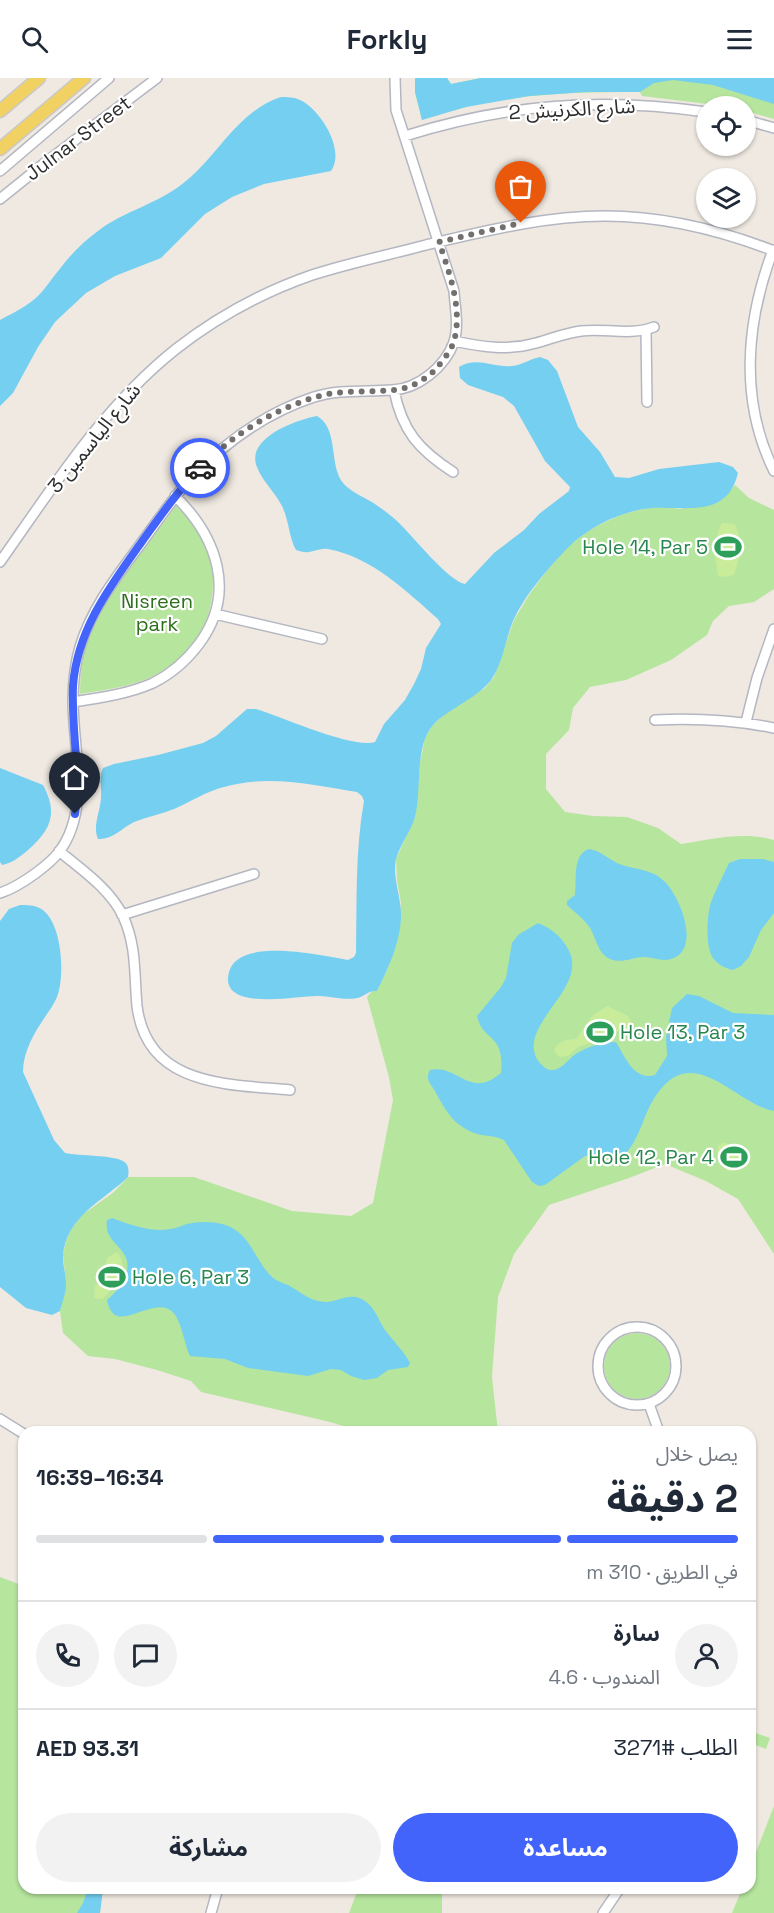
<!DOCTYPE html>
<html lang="ar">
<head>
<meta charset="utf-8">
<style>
	:root { --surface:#fff; --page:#f2f2f3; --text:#1f2937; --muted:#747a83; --line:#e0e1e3; --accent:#4264fb }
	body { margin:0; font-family:"Space Grotesk","Noto Sans Arabic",sans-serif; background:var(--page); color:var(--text); direction:rtl; height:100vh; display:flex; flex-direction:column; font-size:22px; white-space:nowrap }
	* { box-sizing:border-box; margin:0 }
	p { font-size:20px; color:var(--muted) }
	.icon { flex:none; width:33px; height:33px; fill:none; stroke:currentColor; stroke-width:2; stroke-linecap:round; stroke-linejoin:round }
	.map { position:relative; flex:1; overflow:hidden; direction:ltr }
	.side { position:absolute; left:18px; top:1348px; width:738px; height:468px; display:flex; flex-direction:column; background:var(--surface); border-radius:18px; box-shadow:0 2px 4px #0004; direction:rtl }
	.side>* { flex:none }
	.fabs { position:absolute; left:696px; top:18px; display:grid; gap:12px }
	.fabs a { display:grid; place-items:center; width:60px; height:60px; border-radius:50%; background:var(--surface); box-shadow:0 2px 4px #0004; font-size:30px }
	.pin { position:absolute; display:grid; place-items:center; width:51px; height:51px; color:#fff; margin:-62px -26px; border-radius:50% 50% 50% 0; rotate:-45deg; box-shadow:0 0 6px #0007 }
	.pin .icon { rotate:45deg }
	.courier { position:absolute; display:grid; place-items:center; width:60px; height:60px; margin:-30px; border:4px solid #4264fb; border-radius:50%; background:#fff; color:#222; box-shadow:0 2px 8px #0007 }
	.overview em { font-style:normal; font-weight:700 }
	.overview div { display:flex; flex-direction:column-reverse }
	.overview { display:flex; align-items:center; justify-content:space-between; height:102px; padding:0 18px }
	h1 { font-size:39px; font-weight:700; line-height:45px }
	.bar { display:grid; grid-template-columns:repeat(4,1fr); gap:9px 6px; align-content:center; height:72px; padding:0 18px }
	.bar i { height:8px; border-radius:4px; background:var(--line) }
	.bar .selected { background:var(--accent) }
	.bar p { grid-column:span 4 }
	.line { display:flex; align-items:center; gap:15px; padding:0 18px; border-top:2px solid var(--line) }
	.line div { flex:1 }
	.round { display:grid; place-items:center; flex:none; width:63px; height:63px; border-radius:32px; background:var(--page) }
	.action { display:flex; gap:12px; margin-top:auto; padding:12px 18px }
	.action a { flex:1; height:69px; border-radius:36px; background:var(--accent); color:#fff; font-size:24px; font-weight:700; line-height:69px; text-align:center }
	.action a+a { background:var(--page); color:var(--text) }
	header { display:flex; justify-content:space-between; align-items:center; height:78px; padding:0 18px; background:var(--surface); font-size:27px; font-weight:700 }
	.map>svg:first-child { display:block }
	.green { fill:#b6e59e }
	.pitch { fill:#c9ec9a }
	.water { fill:#75cff0 }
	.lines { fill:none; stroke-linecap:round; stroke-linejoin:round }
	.minor-casing { stroke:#b4b7c1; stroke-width:12 }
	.major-casing { stroke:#c9c9c9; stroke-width:15 }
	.minor { stroke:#fff; stroke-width:9 }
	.major { stroke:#f2d163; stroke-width:12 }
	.done { stroke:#726f6d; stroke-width:6; stroke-dasharray:0 10.8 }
	.route { stroke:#4264fb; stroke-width:8 }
	.labels { text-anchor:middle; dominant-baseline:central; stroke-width:4.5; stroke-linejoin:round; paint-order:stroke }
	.street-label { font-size:20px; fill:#2e2e2e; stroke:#fff }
	.leisure-label { font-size:20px; fill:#27864d; stroke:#fff; text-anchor:end }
	.park-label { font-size:20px; fill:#2c6e1b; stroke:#fff }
</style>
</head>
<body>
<header><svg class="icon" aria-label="menu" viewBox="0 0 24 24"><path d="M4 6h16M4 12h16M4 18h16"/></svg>Forkly<svg class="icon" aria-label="search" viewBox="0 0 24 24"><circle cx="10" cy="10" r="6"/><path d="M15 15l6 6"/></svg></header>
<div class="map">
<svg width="774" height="1835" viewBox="0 0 774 1835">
	<rect width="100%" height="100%" fill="#efe9e1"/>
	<path class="green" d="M 415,0 L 447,0 L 451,6 L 481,0 L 774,0 L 774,41 L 746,33 L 746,28 L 724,28 L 642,18 L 640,14 C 582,14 523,15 466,29 C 451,32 436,37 422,42 L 415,14 Z
		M 735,407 L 749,420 L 774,432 L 774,511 L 754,524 L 729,528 L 713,543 L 707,557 L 671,582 L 626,602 L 590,609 L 573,630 L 569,652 L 546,676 L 546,711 L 565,734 L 593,738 L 627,739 L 658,750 L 681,766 C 712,761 743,753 774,762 L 774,1176 L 738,1121 L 706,1103 L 665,1086 L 629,1100 L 549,1127 L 514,1176 L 498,1219 L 492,1299 L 498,1354 L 365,1354 L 326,1343 L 201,1314 L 191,1303 L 157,1292 L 115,1281 L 88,1278 L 63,1255 L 60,1233 L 66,1205 L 63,1177 L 66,1163 L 71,1151 L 82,1137 L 114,1114 L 128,1099 L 194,1099 L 292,1133 L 351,1138 L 373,1125 L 393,1022 L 389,999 L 367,919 L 373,912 L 377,912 L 387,892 L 397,863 L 401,825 L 397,802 L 396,781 L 415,739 L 420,685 L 425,660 L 432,648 L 447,634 L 485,610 L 494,599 L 514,542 L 529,517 L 545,495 L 566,470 L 591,451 L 620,437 L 643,431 L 663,428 L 680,431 L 722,421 Z
		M 176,428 C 192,443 205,459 211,481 C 213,487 212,493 213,499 C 214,539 198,571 164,592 C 139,608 109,611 80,616 C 80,602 81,588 84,574 C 99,520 144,472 176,428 Z
		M604 1288a33 33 0 1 1 66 0a33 33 0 1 1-66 0Z
		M 0,1499 L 24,1508 L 24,1810 L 103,1811 L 100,1835 L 0,1835 Z
		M 750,1653 L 770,1660 L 766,1671 L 750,1665 Z
		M 774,1728 L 774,1835 L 732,1835 L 742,1811 L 750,1810 L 750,1790 Z
		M 358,1811 L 442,1811 L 442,1835 L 349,1835 Z"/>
	<path class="pitch" d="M 722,445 L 735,446 C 743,467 741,476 734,497 L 724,499 L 718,498 C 715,476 712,466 722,445 Z
		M 607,928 L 628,938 L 632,947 L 626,953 L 608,954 L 596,963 L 578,969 L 568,978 L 559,979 L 554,972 C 560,962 565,962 576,961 L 592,938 Z
		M 724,1064 C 733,1069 749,1071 750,1082 C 744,1091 737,1093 727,1093 C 719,1085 716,1079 718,1068 Z
		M 117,1174 C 132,1195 116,1206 103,1221 L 94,1220 L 95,1209 L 103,1197 L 107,1180 Z"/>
	<path class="water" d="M 415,0 L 447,0 L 451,6 L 481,0 L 774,0 L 774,26 L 713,7 L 673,2 L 654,5 L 640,14 L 586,14 L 529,18 L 466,29 L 422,42 L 415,14 Z
		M 281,19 C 287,19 294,19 300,22 C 320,31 346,72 331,93 L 264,106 L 232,119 L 205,136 L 161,180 L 115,198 L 86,215 L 55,244 L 38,269 L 13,315 L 0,328 L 0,242 C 13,235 28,228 39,217 C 46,210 52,200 59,192 C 70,177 83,164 98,153 C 125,132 157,127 186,103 C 219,76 238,33 281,19 Z
		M 540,279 L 548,282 L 557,293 L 578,349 L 600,374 L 615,399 L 629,400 L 659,391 L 719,384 L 733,389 L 738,395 C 726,445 678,425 643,431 C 612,437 582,453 561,477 C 543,496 524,519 513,543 C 506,560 503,583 493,599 C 481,619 450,629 433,647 C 414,669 422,712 415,739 C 411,753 400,767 396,781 C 392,800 402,820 401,840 C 400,865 388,891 377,913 C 368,912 364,919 357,920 C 344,923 328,917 316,918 C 296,918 218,934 229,894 C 239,858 322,878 348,882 L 354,879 L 356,875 C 357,824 355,773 364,723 L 362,718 L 357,714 C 313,707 268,696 224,709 C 207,713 190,724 174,731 C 161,736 147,739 134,744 C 122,750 112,762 98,761 C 92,747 101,733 101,718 C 102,706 98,702 103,690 L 114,686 L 158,677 L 203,665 L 216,658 L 247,631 L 256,631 C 282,639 353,671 375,664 L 384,646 L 405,622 L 414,606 L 421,591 L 426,570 L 441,546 L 438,541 C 406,513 372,479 328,471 C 321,470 316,473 309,474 C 305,475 300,473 296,472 C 289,460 289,442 282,428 C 275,414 262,403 257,389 C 245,360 296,342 317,338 C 336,349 331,377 338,396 C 343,411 360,417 372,424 C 381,430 391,437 398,444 C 413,458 448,503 465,506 L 494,475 L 524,452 L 539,436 L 569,413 L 570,409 L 545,383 L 514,328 L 503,319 L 468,307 L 460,300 L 459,289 C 477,278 493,290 512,288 C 522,287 530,281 540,279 Z
		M 0,690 L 43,707 C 59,737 50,752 27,773 C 19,779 13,785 2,787 L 0,784 Z
		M 589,771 C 601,773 607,780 617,785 C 633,792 651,790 664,803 C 680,818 702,872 671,881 C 662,884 653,879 644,879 C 632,879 620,887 608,880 C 596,873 596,856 587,846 C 582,839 573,833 567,827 L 567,823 L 575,817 C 577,801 572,777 589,771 Z
		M 740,781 L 763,781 L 774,784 L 774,835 L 761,852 L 749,879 L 741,888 L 733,892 C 725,890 718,887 713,880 C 705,868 707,837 711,824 C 716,811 723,798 729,785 Z
		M 20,827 C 30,827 39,827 46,835 C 62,851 65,899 57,919 C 54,926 49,933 45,939 C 34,955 23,974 23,994 L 54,1062 L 65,1075 C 79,1078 112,1077 123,1083 C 129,1086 129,1093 128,1099 C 103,1123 65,1139 63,1179 C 63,1188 66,1197 66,1206 C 66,1215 62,1225 60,1233 L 52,1237 L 26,1230 L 0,1209 L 0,843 L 9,831 Z
		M 538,845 C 552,851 561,858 568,871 C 591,911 513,948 539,984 C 542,987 545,991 550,992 C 560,993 566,984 573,978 C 583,970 604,963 616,964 C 625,979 634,1003 655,997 L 667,978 L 666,959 L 672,930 L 687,916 L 699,918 L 733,935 L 774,937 L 774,1033 C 735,1026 694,963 657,1016 C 643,1035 641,1060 625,1076 L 599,1076 L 585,1078 L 545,1107 L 539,1108 L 532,1104 L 504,1062 C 496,1058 489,1058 481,1057 C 456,1051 446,1034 435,1013 C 430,1005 425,1002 430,992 C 459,986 469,1022 501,995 C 505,954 483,965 477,938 L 501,909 L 506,900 L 512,865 L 518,857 Z
		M 112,1140 C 128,1146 145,1152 161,1152 C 170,1152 179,1149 187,1146 C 199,1143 217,1143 228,1148 C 251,1157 255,1183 272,1199 C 277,1203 282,1205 288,1207 C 301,1214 309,1223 325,1224 C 335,1224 345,1217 356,1219 C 374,1224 377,1240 385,1252 C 394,1264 403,1272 410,1285 L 408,1289 L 388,1292 L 377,1300 L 364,1302 L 351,1298 L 341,1292 L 331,1291 L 308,1298 L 248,1290 L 225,1281 L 190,1278 C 184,1266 181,1238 170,1232 C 149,1219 114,1260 107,1222 C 118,1213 132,1195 126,1180 C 120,1165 104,1162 107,1142 Z
		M 88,1811 L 103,1811 L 100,1835 L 77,1835 L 83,1825 Z"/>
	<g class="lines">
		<defs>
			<path id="minor" d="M 746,42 L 774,50
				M 405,58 C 506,26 602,19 706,34
				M 0,93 L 109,0
				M 0,121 L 46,84 L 157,0
				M 773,172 C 746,244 739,322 774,393
				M 646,252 L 647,324
				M 454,263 C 482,269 508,273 536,265 C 551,261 565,255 581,253 C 606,250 630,258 654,249
				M 394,312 C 402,353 419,372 453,394
				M 0,484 C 53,409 103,329 176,271 C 217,239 263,214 312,197 C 349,185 388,177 426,167 C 485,153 544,138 605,138 C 663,138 720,152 774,173
				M 215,536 L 322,561
				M 73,624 C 100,620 128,616 153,605 C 171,596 187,582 199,566 C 237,515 217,459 175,418
				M 655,642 C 695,640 734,642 774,650
				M 746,644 L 757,600 L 774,551
				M 59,773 C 82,792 110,811 123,838 C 137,869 134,896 137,928 C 147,1009 228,1006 290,1012
				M 0,815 C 13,811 25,803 36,795 C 44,789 53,782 59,774 C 91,732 73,671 73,623 C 73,605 75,586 80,569 C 91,532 114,502 137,471 C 154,448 170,424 189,402 C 224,365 265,335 314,319 C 340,311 365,314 392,312 C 418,311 445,289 454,264 C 459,248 455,229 454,213 L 396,32 L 395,0
				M 122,837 L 254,796
				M598 1288a39 39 0 1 1 78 0a39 39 0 1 1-78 0Z
				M 649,1326 L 659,1354
				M 0,1341 L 24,1356
				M 750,1487 L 750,1528
				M 211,1835 L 218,1810
				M 603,1835 L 620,1810"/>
			<path id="major" d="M 0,33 L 39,0
				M 0,71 L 84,0"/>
		</defs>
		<use href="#minor" class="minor-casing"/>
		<use href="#major" class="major-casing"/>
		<use href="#minor" class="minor"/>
		<use href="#major" class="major"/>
	</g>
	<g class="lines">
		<path class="done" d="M 200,390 C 231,358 272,332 316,319 C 341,311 367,315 393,312 C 410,311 425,302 437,290 C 443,282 451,273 454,263 C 463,231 449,194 439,164 L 521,145"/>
		<path class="route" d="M 75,736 C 81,693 71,651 73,608 C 77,551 111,507 143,462 C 161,437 178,413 200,390"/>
	</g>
	<defs>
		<symbol id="stadium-bare" viewBox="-9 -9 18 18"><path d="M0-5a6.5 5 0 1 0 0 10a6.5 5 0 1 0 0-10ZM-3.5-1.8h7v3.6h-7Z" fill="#2e9e5b" stroke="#fff" stroke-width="2.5" paint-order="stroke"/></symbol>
	</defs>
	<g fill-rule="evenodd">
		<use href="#stadium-bare" x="709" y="450" width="38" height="38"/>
		<use href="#stadium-bare" x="581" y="935" width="38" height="38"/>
		<use href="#stadium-bare" x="715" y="1060" width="38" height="38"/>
		<use href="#stadium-bare" x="93" y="1180" width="38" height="38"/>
	</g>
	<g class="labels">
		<g class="street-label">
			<text transform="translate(572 31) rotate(-3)">شارع الكرنيش 2</text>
			<text transform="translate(78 60) rotate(-37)">Julnar Street</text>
			<text transform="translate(94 360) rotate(-51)">شارع الياسمين 3</text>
		</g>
		<g class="leisure-label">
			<text x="708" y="469">Hole 14, Par 5</text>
			<text x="620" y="954" text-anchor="start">Hole 13, Par 3</text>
			<text x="714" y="1079">Hole 12, Par 4</text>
			<text x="132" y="1199" text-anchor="start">Hole 6, Par 3</text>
		</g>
		<g class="park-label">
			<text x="157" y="523">Nisreen<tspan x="157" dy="23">park</tspan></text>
		</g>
	</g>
</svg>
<div class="fabs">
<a><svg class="icon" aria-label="locate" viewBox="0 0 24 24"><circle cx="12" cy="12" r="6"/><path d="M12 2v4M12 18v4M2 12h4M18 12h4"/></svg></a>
<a><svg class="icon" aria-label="layers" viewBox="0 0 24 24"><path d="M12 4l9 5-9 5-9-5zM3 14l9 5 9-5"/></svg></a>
</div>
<div class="pin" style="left:521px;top:145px;background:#ea580c"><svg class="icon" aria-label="bag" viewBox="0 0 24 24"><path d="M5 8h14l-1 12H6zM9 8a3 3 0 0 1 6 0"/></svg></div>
<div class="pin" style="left:75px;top:736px;background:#1f2937"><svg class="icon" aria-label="home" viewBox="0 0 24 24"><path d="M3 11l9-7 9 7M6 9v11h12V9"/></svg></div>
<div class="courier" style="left:200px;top:390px"><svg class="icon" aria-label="car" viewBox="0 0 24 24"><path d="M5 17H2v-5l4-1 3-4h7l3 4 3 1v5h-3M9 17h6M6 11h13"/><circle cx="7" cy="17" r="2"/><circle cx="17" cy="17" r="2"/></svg></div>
<section class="side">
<div class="overview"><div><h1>2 دقيقة</h1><p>يصل خلال</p></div><em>16:34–16:39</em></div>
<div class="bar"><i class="selected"></i><i class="selected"></i><i class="selected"></i><i></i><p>في الطريق · 310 m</p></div>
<div class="line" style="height:108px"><a class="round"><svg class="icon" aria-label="person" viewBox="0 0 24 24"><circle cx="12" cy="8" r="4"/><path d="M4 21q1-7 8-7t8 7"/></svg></a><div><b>سارة</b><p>المندوب · 4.6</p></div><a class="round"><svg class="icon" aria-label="chat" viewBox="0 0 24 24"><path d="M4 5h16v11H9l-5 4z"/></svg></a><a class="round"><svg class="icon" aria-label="phone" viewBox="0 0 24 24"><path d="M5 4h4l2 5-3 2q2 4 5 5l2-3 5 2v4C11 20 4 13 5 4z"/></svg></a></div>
<div class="line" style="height:78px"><div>الطلب #3271</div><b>AED 93.31</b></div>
<div class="action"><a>مساعدة</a><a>مشاركة</a></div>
</section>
</div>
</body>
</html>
